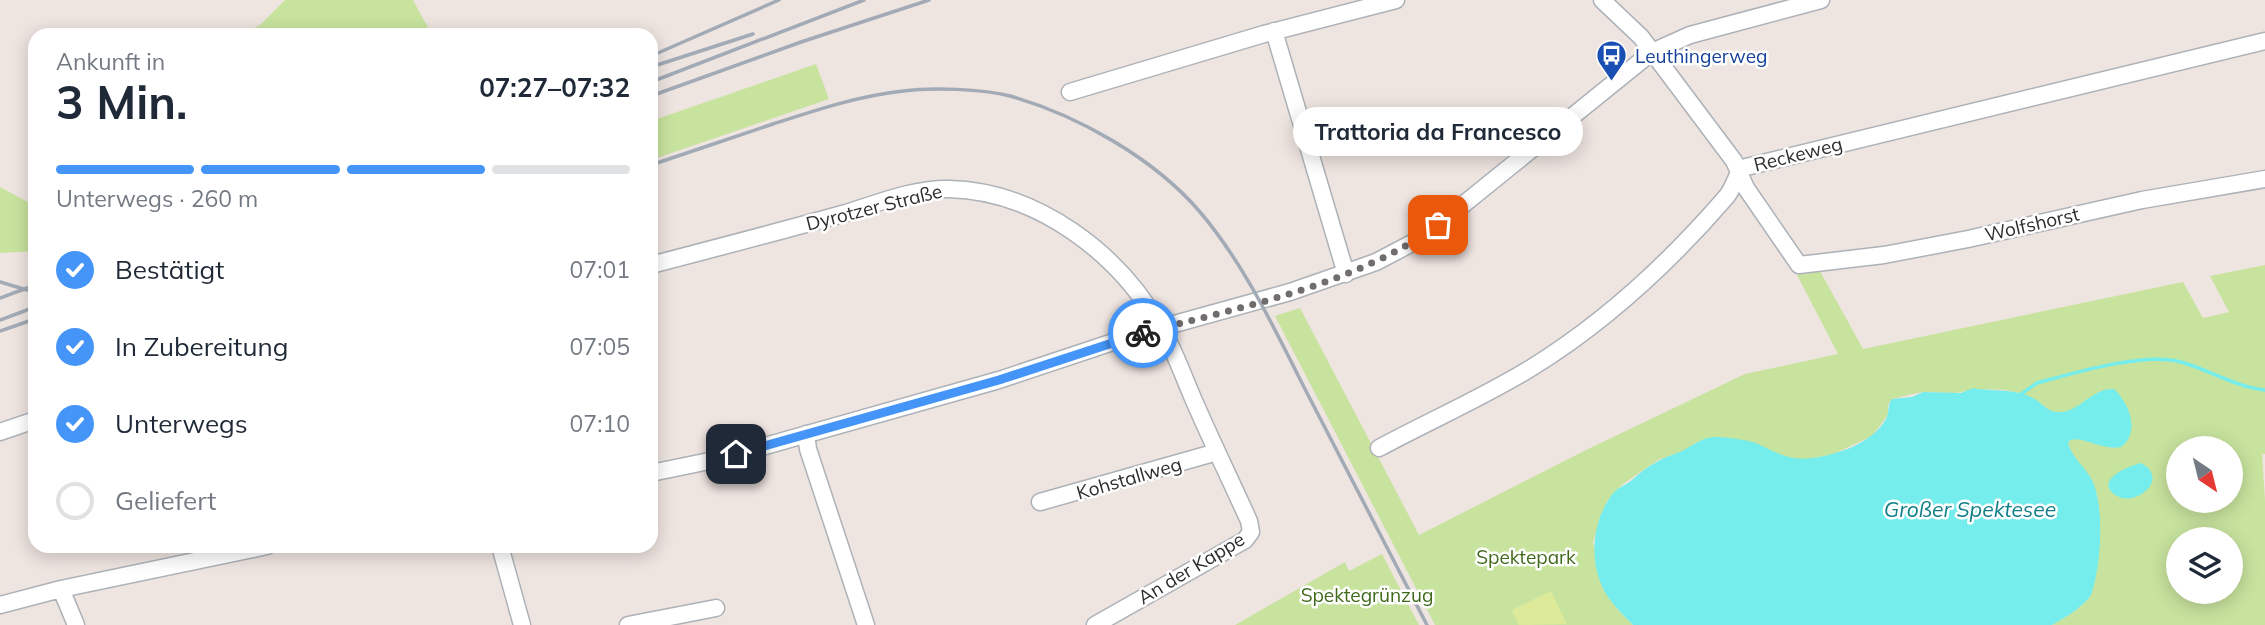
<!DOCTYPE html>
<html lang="de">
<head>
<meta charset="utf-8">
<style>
	:root { --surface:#fff; --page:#f6f6f7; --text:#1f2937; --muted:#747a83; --line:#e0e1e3; --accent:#4495f7 }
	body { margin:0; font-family:Mulish,sans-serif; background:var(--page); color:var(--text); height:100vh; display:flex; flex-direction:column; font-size:26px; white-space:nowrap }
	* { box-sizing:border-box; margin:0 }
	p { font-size:23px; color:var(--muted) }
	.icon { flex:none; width:38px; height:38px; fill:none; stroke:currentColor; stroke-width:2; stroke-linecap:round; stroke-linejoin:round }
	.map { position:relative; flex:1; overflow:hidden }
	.sheet { position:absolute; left:28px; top:28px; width:630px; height:525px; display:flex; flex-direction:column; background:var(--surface); border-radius:21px; box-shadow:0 4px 18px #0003 }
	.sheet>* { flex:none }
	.needle { width:46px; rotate:145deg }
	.controls { position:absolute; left:2166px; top:436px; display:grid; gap:14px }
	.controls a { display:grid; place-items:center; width:77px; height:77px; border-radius:50%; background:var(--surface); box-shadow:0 4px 18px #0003; font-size:35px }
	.pin { position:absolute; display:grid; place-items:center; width:60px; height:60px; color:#fff; margin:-30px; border-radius:14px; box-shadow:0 4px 10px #0006 }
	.courier { position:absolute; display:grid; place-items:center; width:70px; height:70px; margin:-35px; border:5px solid #4495f7; border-radius:50%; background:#fff; color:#222; box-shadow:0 2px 9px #0007 }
	.bubble { position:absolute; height:49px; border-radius:24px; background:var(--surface); box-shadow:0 4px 18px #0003; font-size:23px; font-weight:700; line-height:49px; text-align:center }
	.overview em { font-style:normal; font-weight:700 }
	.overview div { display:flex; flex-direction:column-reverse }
	.overview { display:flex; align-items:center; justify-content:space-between; height:119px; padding:0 28px }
	h1 { font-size:46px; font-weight:700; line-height:52px }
	.bar { display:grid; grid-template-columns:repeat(4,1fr); gap:10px 7px; align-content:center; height:84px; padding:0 28px }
	.bar i { height:9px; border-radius:5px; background:var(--line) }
	.bar .active { background:var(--accent) }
	.bar p { grid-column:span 4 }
	ol { padding:0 28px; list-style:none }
	li { display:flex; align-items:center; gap:21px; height:77px }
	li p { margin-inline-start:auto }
	li .icon { padding:7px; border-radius:50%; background:var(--accent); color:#fff; stroke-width:4 }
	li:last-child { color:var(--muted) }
	li i { width:38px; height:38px; border:4px solid var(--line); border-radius:50% }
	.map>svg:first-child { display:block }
	.green { fill:#c8e39e; fill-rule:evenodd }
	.pitch { fill:#ddea9a }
	.water { fill:#75edec }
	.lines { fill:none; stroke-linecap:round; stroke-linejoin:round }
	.stream { stroke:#75edec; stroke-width:3.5 }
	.minor-casing { stroke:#adb2b9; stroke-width:19 }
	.minor { stroke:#fff; stroke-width:16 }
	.rail { stroke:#a2aab6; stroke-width:3.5 }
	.done { stroke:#716d6c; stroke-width:7; stroke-dasharray:0 12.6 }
	.route { stroke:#4495f7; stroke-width:9 }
	.labels { text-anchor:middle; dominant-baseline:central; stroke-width:5; stroke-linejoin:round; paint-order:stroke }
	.transit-label { font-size:19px; fill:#164399; stroke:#fff; text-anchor:start }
	.street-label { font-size:19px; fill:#2d2d2d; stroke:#fff }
	.park-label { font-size:19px; fill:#416a1c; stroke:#fff }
	.water-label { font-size:21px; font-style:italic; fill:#107f88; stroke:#fff }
</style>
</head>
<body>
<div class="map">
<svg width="2265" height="625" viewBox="0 0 2265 625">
	<rect width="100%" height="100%" fill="#eee4e0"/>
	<path class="green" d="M 285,0 L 413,0 L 432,35 L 240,35 L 260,25 Z
		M 816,64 L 829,99 L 651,160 L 651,121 Z
		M 0,187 L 35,206 L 35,251 L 0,253 Z
		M 2265,265 L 2265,454 L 2262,454 L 2265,500 L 2265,625 L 2052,625 C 2064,618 2079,610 2088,599 C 2100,583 2103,504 2094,486 C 2087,471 2073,460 2068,443 L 2070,440 L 2075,438 L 2114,448 L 2100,391 C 2088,401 2073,414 2057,413 C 2046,412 2032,395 2015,392 C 1997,388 1978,389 1961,392 C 1950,395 1936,391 1924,392 C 1914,393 1902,397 1892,399 L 1888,405 L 1888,415 L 1872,436 L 1834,454 L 1809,459 L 1795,459 L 1780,456 L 1757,444 L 1724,438 L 1695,443 L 1688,449 L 1658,460 L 1623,484 L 1607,501 L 1593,542 L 1603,589 L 1618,610 L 1633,625 L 1435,625 L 1275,316 L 1300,308 L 1419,535 L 1586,450 L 1745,374 L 1838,354 L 1796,273 L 1820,271 L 1863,349 L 2183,282 L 2203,318 L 2229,312 L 2210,276 ZM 2179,448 L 2231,448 L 2231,500 L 2179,500 ZM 2179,539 L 2231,539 L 2231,592 L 2179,592 Z
		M 1382,554 L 1419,625 L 1235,625 L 1345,562 L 1349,571 Z"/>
	<path class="pitch" d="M 1551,591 L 1567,624 L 1519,625 L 1512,610 Z"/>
	<path class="water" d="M 1973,388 C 1993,392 2014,388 2033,398 C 2043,403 2047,413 2060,412 C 2081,411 2093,387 2114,389 C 2129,403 2141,432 2121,447 C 2103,451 2083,436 2070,440 L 2068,443 C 2072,458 2085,467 2092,480 C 2105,507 2101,567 2091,595 C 2082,608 2066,617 2052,625 L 1633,625 C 1624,616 1615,607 1608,597 C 1588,567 1591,524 1611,496 C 1617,487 1625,486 1632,480 C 1645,468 1659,459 1677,453 C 1691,448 1700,437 1716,437 C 1724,437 1750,440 1758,444 C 1784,456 1792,463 1824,456 C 1847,451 1874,440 1886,419 C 1890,411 1887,405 1892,399 L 1912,397 L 1923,392 L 1961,393 Z
		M 2141,463 C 2171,479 2135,507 2117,496 C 2092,481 2128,466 2141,463 Z"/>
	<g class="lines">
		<path class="stream" d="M 2021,394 L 2037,383 C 2074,373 2140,353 2177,361 C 2207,368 2234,387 2265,390"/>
		<defs>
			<path id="minor" d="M 1602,0 L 1641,37 L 1734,161 L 1746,188 L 1799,265 L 1884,255 L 1968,239 L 2142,200 L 2265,179
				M 1274,31 L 1346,274
				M 1070,92 L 1264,34 L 1396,0
				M 651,265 C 716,248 781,231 846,213 C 878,203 915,188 949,189 C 1037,191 1119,253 1161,328 C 1174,349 1182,373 1192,396 C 1210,438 1230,479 1249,521 L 1251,532 L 1245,540 L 1095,625
				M 0,432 L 35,420
				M 806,434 L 808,449 L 866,625
				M 1379,448 C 1429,421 1482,398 1531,368 C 1604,323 1671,261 1727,196 C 1734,187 1736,176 1742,168 L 2265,41
				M 651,473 L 719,459 L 999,380 L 1131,336 L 1290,292 L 1376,262 L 1416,241 L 1438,225 L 1652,52 L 1690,35 L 1821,0
				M 1040,502 L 1217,452
				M 500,546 L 522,625
				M 61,589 L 76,625
				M 0,605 L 61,589 L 267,546
				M 628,625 L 716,608"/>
		</defs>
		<use href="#minor" class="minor-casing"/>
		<use href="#minor" class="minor"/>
		<path class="rail" d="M 651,56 L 779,0
			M 651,67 L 753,34
			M 651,82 L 864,0
			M 651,96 L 801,42 L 929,0
			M 651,165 C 692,151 732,138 773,124 C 816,110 858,96 903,91 C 931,87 983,89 1010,96 C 1077,115 1154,158 1200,212 C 1245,265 1275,330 1306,391 C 1347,469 1387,547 1427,625
			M 0,282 L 27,290
			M 0,298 L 35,285
			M 0,320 L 35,307
			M 0,331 L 35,319"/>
	</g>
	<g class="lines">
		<path class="done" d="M 1143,333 C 1241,307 1355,285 1438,225"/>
		<path class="route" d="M 736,454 L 999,380 L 1143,333"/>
	</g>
	<defs>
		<symbol id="bus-pin" viewBox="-11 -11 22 30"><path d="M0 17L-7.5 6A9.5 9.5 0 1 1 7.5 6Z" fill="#1a4fb4" stroke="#fff"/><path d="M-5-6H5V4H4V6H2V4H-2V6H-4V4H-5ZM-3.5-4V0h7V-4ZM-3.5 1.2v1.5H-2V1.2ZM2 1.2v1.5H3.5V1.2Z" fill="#fff"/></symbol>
	</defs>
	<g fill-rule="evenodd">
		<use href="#bus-pin" x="1594" y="38" width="35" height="47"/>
	</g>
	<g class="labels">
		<g class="transit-label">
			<text x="1635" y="56">Leuthingerweg</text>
		</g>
		<g class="street-label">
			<text transform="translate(1798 154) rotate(-14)">Reckeweg</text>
			<text transform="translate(874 207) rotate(-14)">Dyrotzer Straße</text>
			<text transform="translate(2032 224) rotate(-13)">Wolfshorst</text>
			<text transform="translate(1129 478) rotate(-16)">Kohstallweg</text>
			<text transform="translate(1191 568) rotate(-31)">An der Kappe</text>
		</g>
		<g class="park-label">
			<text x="1526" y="557">Spektepark</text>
			<text x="1367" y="595">Spektegrünzug</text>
		</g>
		<g class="water-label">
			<text x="1970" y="509">Großer Spektesee</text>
		</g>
	</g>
</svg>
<div class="controls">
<a><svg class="needle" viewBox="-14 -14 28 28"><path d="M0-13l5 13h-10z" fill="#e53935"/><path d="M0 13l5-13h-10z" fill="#747a83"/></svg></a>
<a><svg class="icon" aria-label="layers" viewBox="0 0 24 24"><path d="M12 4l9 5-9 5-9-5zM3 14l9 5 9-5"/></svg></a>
</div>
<div class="pin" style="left:1438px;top:225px;background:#ea580c"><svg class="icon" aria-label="bag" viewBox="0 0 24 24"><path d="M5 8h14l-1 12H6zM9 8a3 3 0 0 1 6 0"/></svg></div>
<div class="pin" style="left:736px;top:454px;background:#1f2937"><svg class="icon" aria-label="home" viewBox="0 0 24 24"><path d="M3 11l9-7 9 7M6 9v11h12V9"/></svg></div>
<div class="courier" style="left:1143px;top:333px"><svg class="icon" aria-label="bike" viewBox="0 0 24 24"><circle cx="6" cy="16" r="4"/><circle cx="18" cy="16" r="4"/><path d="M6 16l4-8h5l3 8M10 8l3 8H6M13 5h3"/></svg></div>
<div class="bubble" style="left:1293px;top:107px;width:290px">Trattoria da Francesco</div>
<section class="sheet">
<div class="overview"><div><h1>3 Min.</h1><p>Ankunft in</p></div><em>07:27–07:32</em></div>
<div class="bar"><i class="active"></i><i class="active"></i><i class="active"></i><i></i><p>Unterwegs · 260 m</p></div>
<ol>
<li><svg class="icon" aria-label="check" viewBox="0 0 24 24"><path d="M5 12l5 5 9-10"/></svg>Bestätigt<p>07:01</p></li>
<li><svg class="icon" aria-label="check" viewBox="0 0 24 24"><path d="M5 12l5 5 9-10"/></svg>In Zubereitung<p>07:05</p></li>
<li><svg class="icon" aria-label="check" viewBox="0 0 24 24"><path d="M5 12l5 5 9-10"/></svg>Unterwegs<p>07:10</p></li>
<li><i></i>Geliefert</li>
</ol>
</section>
</div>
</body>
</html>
